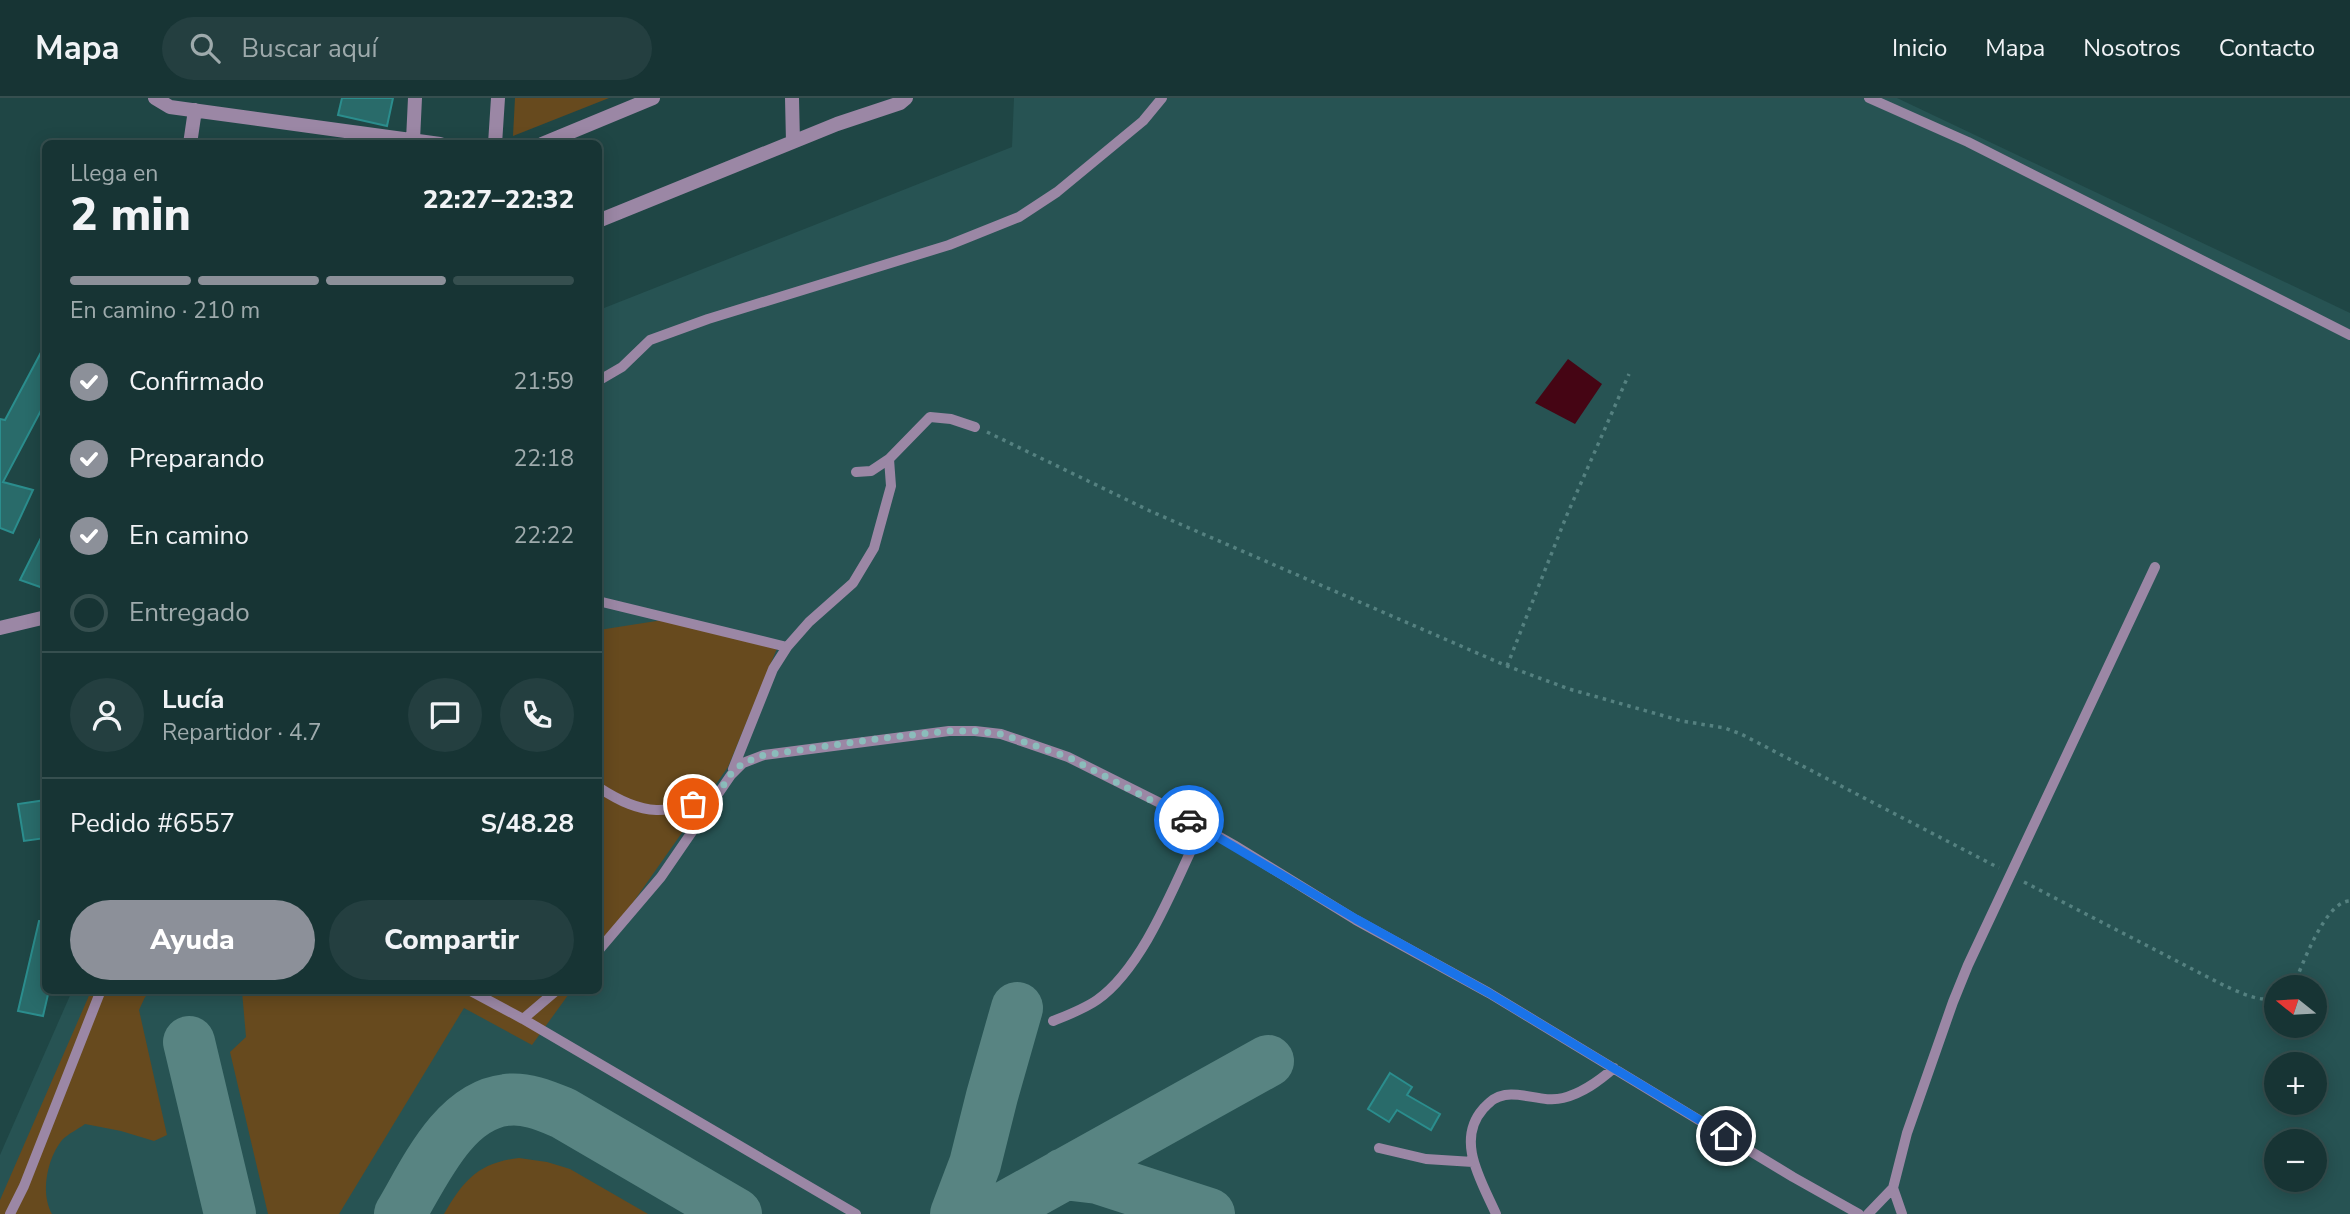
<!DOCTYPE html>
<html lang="es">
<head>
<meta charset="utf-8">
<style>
	:root { --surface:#173434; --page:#243f40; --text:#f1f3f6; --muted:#9eaaac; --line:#364f4f; --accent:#8c9099 }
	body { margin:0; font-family:"Nunito Sans",sans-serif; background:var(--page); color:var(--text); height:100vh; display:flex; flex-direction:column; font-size:26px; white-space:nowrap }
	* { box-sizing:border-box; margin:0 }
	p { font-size:23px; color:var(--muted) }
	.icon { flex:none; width:38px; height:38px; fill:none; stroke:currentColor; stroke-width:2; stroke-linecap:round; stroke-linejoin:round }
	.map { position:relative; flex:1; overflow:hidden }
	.sheet { position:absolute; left:42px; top:42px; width:560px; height:854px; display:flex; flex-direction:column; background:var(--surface); border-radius:10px; box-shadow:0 4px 18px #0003,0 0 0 2px var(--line) }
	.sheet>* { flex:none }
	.needle { width:46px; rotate:288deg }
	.fabs { position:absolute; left:2264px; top:877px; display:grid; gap:14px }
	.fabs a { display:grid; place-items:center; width:63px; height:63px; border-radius:50%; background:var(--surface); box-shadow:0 4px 18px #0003,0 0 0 2px var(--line); font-size:35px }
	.pin { position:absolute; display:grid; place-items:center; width:60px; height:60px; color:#fff; margin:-30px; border:4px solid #fff; border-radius:50%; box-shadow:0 2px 7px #0007 }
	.courier { position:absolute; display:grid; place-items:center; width:70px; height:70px; margin:-35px; border:5px solid #1a73e8; border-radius:50%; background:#fff; color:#222; box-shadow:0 2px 9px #0007 }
	.head em { font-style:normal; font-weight:800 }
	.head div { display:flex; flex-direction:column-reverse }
	.head { display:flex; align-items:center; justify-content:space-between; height:119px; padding:0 28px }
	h1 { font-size:46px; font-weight:800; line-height:52px }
	.bar { display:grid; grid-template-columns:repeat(4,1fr); gap:10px 7px; align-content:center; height:84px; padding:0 28px }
	.bar i { height:9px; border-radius:5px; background:var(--line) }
	.bar .active { background:var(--accent) }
	.bar p { grid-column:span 4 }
	.line { display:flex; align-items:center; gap:18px; padding:0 28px; border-top:2px solid var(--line) }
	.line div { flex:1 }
	.round { display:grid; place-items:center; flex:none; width:74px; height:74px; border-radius:37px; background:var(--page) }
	ol { padding:0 28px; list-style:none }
	li { display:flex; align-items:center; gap:21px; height:77px }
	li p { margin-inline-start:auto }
	li .icon { padding:7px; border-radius:50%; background:var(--accent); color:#fff; stroke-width:4 }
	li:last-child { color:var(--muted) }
	li i { width:38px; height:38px; border:4px solid var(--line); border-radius:50% }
	.button { display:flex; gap:14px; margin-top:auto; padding:14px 28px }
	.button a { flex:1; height:80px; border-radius:42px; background:var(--accent); color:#fff; font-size:28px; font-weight:800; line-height:80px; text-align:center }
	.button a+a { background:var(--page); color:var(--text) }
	header { display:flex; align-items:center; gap:42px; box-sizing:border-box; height:98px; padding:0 35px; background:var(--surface); border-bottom:2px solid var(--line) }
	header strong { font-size:33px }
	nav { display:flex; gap:38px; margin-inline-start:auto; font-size:24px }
	.search { width:490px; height:63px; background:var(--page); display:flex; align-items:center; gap:18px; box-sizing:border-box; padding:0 24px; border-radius:38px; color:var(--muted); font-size:26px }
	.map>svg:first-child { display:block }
	.built { fill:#275353; fill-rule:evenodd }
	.green { fill:#674a1e }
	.water { fill:#450514 }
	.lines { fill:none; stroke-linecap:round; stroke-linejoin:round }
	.taxiway { stroke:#588482; stroke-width:52 }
	.building { fill:#296b6a; stroke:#2b8d8d; stroke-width:2 }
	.path { stroke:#558180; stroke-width:3.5; stroke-dasharray:3.5 5; stroke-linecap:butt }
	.lane { stroke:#9b87a5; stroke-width:10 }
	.street { stroke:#9b87a5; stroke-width:14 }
	.done { stroke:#8bbcbb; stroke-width:7; stroke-dasharray:0 12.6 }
	.route { stroke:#1a73e8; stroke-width:9 }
</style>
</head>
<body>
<header>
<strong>Mapa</strong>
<div class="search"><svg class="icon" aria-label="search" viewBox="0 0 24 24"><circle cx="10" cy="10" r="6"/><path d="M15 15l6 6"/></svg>Buscar aquí</div>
<nav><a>Inicio</a><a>Mapa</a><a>Nosotros</a><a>Contacto</a></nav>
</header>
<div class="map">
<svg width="2350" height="1116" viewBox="0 0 2350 1116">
	<rect width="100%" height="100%" fill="#1f4645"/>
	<path class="built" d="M 1014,0 L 1897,0 L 2350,215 L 2350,1116 L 0,1116 L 0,1057 L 72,893 L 598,892 L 599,212 L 1012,49 ZM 2277,889 L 2315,889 L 2315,928 L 2277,928 ZM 2277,966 L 2315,966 L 2315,1004 L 2277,1004 ZM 2277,1043 L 2315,1043 L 2315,1082 L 2277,1082 Z"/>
	<path class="green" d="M 515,0 L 609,0 L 513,38 Z
		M 669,521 L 778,548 L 728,669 L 599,853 L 599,532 Z
		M 91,893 L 152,893 L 145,899 L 139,912 L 167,1037 L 154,1043 L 121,1033 L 85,1026 C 78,1031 68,1036 62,1042 C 47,1061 40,1095 52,1116 L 0,1116 L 0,1102 Z
		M 242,893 L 571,893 L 532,947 L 464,910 L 339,1116 L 268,1116 L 230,954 L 246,939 Z
		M 519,1060 L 547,1064 L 570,1071 L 648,1116 L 444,1116 C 464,1082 478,1065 519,1060 Z"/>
	<path class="water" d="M 1568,261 L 1602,286 L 1575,326 L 1535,305 Z"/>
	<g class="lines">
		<path class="taxiway" d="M 189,944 L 230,1116
			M 1064,1076 L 1098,1080 L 1209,1116
			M 400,1116 C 424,1076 453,1008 506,1002 C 525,999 546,1008 563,1015 L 736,1116
			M 956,1116 L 975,1066 L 992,998 L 1017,910
			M 993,1116 L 1268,963"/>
	</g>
	<path class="building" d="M 342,0 L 393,0 L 387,28 L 338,17 Z
		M 46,245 L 46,303 L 3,384 L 33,392 L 13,435 L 0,430 L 0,321 L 5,322 Z
		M 46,430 L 46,491 L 20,482 Z
		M 46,702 L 46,740 L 24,743 L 18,706 Z
		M 39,823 L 46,824 L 46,892 L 49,892 L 43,918 L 18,913 Z
		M 1390,975 L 1412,989 L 1407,997 L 1440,1016 L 1431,1032 L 1397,1012 L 1389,1024 L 1368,1011 Z"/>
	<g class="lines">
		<path class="path" d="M 987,334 L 1150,413 L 1507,568 L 1569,591 L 1682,623 L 1725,630 L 1741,636 L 1999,770
			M 1507,568 L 1566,419 L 1629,276
			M 2024,784 L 2225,888 C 2240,894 2261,906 2277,899
			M 2293,889 C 2302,868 2325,803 2350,803"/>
		<path class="lane" d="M 1869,0 L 1968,44 L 2350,237
			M 598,283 L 622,269 L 650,242 L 708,221 L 949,147 L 1019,119 L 1057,94 L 1143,23 L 1162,0
			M 856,374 L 871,373 L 889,361 L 930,319 L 951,321 L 975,329
			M 598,503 L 787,549
			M 733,671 L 773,571 L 787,549 L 809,524 L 853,485 L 874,450 L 891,388 L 889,361
			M 598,689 C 645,720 667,717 717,696
			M 598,853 L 661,779 L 731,677 L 743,665 L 764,657 L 949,633 L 975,633 L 1001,636 L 1068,659 L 1162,706 L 1234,747 L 1356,822 L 1489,895 L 1793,1079 L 1859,1116
			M 469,892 L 523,921 L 856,1116
			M 523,921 L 557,892
			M 1053,923 C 1068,917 1084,911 1097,902 C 1145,868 1176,782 1202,729
			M 1379,1050 L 1426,1061 L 1473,1064
			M 1893,1090 L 1902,1116
			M 10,1116 L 24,1088 L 101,892
			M 1496,1116 C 1482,1084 1455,1043 1483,1011 C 1490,1004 1494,999 1505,997 C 1524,994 1544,1005 1563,1000 C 1583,995 1599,983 1614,970
			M 1868,1116 L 1893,1090 L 1907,1035 L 1953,904 L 1968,867 L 2155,469"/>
		<path class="street" d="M 155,0 L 170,9 L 440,46
			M 792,0 L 793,44
			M 413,42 L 415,0
			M 190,46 L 195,12
			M 495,46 L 498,0
			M 542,46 L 653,0
			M 598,123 L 837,26 L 900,5 L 906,0
			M 0,530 L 46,519"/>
	</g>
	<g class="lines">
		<path class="done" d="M 693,706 L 718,696 L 730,677 L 743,665 L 764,657 L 884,640 L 949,633 L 975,633 L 1001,636 L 1068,659 L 1189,722"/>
		<path class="route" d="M 1189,722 L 1356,821 L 1489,895 L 1726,1038"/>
	</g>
</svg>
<div class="fabs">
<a><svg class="needle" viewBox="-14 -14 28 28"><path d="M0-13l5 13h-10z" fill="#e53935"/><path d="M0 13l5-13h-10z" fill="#9eaaac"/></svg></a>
<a>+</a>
<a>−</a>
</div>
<div class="pin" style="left:693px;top:706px;background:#ea580c"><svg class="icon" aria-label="bag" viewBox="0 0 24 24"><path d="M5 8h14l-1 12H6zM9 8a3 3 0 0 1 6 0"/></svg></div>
<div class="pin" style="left:1726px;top:1038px;background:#1f2937"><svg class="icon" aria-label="home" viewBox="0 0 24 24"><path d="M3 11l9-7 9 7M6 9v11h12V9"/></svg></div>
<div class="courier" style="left:1189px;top:722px"><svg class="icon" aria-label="car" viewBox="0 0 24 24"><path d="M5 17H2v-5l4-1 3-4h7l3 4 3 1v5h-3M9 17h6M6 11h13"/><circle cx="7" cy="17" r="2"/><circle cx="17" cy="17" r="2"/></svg></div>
<section class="sheet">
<div class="head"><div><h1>2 min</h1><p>Llega en</p></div><em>22:27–22:32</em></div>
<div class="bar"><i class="active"></i><i class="active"></i><i class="active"></i><i></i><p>En camino · 210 m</p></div>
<ol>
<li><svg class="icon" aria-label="check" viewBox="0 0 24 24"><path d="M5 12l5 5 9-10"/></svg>Confirmado<p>21:59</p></li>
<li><svg class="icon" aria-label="check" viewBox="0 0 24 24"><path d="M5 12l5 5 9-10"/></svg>Preparando<p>22:18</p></li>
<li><svg class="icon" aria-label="check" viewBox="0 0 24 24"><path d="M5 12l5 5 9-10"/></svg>En camino<p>22:22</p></li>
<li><i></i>Entregado</li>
</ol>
<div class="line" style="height:126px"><a class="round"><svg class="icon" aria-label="person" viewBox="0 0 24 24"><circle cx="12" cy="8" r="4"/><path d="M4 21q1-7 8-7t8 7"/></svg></a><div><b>Lucía</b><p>Repartidor · 4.7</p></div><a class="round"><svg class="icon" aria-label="chat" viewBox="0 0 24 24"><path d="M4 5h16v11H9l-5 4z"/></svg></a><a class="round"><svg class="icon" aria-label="phone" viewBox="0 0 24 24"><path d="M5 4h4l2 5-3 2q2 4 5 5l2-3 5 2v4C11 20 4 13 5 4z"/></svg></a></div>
<div class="line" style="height:91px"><div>Pedido #6557</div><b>S/48.28</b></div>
<div class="button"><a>Ayuda</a><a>Compartir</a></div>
</section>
</div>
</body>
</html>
